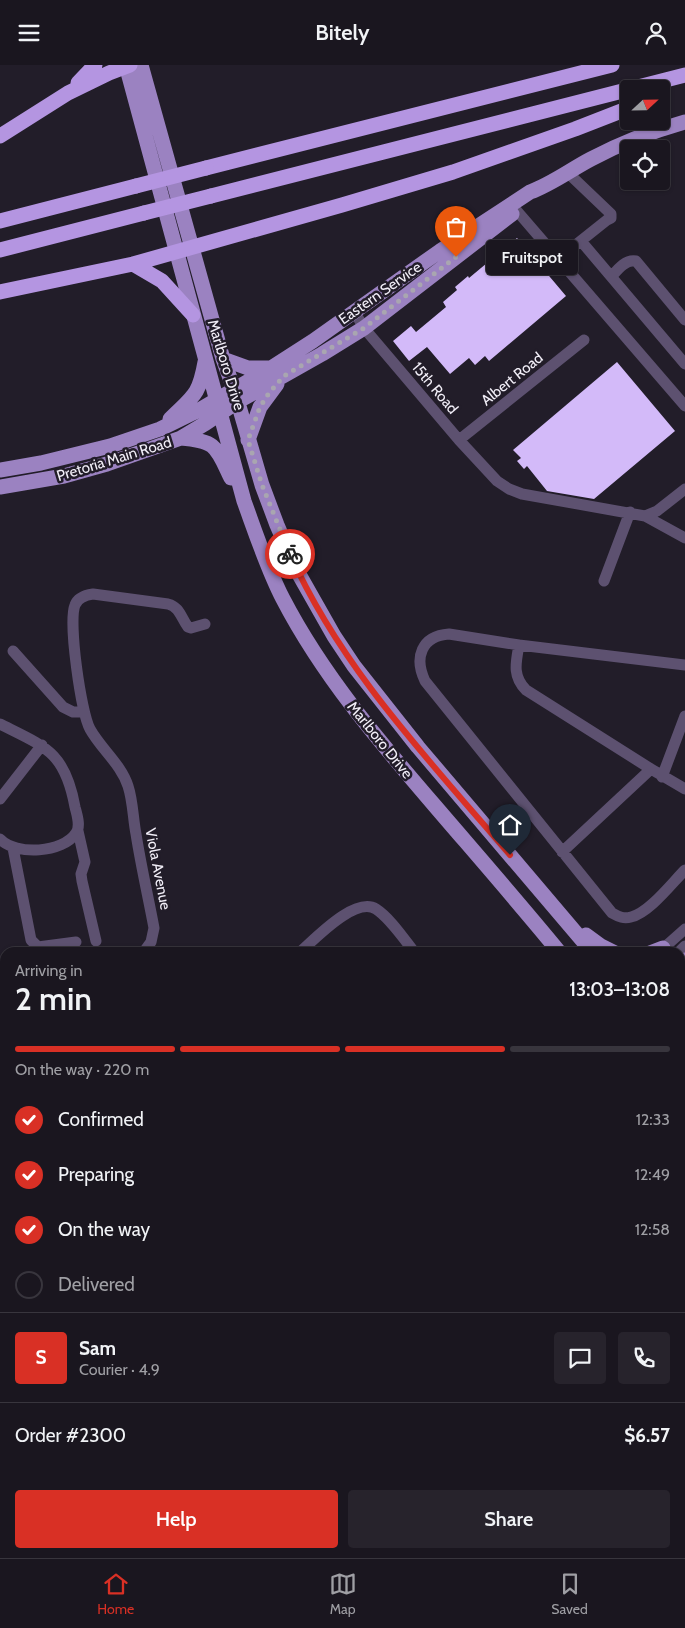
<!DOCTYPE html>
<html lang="en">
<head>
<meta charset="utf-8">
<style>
	:root { --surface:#1a161f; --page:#27232c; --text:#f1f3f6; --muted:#9f9fa4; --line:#38353d; --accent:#d93025 }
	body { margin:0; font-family:Cabin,sans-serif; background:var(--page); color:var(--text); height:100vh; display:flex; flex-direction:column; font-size:19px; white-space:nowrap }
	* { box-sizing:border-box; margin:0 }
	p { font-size:16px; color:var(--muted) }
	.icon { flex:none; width:28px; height:28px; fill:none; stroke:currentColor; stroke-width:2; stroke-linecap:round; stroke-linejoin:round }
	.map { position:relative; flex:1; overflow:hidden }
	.drawer { position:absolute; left:0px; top:882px; width:685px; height:611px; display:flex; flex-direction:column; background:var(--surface); border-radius:15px 15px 0 0; box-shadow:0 1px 4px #0004,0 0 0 1px var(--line) }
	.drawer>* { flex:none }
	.needle { width:32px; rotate:68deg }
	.buttons { position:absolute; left:620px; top:15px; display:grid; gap:10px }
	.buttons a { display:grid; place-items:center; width:50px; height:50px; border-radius:5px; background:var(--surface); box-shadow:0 1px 4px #0004,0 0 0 1px var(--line); font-size:25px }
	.pin { position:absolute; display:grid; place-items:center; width:42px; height:42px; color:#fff; margin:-51px -21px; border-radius:50% 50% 50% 0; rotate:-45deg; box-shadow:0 0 5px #0007 }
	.pin .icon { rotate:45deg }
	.courier { position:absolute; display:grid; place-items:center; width:50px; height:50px; margin:-25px; border:4px solid #d93025; border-radius:50%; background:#fff; color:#222; box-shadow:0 1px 6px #0007 }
	.bubble { position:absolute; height:35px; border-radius:5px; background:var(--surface); box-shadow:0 1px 4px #0004,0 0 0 1px var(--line); font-size:16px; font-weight:600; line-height:35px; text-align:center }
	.head em { font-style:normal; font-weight:600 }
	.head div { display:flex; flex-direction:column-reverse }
	.head { display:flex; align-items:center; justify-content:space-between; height:85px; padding:0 15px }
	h1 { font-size:32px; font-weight:600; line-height:38px }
	.bar { display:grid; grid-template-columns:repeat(4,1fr); gap:8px 5px; align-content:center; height:60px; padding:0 15px }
	.bar i { height:6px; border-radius:4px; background:var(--line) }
	.bar .selected { background:var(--accent) }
	.bar p { grid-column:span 4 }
	.line { display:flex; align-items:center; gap:12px; padding:0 15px; border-top:1px solid var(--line) }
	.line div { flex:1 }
	.round { display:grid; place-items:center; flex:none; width:52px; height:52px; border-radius:5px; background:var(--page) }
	ol { padding:0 15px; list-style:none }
	li { display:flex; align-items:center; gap:15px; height:55px }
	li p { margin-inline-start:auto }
	li .icon { padding:5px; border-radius:50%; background:var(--accent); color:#fff; stroke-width:4 }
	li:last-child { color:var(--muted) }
	li i { width:28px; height:28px; border:2px solid var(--line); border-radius:50% }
	.action { display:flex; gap:10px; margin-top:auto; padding:10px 15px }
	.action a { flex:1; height:58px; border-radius:5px; background:var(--accent); color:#fff; font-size:20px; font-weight:600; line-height:58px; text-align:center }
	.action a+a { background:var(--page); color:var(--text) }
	header { display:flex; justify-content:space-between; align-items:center; height:65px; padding:0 15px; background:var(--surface); font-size:22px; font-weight:600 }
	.dock { display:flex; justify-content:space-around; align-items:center; height:70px; border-top:1px solid var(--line); background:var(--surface); font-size:14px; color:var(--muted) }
	.dock a { display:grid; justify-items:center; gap:2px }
	.dock .selected { color:var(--accent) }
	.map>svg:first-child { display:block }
	.building { fill:#d3baf9 }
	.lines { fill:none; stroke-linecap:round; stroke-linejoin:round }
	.minor { stroke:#5d5170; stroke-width:11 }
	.major { stroke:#9b82c1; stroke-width:15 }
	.highway { stroke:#b495e1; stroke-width:15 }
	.highway-bridge { stroke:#b495e1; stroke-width:15 }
	.done { stroke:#a9a6b0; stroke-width:5; stroke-dasharray:0 9 }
	.route { stroke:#d93025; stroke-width:6 }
	.labels { text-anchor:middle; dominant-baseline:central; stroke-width:5; stroke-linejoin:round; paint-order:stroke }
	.street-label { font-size:15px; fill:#f2eff8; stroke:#221d29 }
</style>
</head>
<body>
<header><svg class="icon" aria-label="menu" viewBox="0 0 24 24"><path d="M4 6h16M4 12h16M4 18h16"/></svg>Bitely<svg class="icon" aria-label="person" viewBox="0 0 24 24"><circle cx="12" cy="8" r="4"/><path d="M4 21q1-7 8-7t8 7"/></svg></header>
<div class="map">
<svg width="685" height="1493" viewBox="0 0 685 1493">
	<rect width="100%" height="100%" fill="#221d29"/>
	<path class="building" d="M 517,173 L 566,231 L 489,296 L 485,291 L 475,300 L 469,293 L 450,309 L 427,282 L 409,296 L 393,276 L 411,261 L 416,267 L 446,242 L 443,237 L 457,225 L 455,222 L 468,211 L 469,213 Z
		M 617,297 L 675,366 L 594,434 L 547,426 L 527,401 L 524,404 L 517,396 L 521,393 L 513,385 Z"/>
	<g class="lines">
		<path class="minor" d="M 517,146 L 685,341
			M 581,176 L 685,299
			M 558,194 L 607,155 L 611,153 L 611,149 L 567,107
			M 612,211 C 618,204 626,194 636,196 L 685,255
			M 354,246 L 364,263 L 459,375 L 497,416 L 509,424 L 522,429 L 645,451 L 657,446 L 685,424
			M 459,375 L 584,275
			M 645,451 L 685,473
			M 604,516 L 630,447
			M 519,580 L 685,600
			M 13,586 L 63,642 L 73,647 L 84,647
			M 0,659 C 46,682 65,687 75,742 C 77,750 81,761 76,768 C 63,788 16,791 0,774
			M 662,712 L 685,651
			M 685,724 L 651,704 L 526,625 C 512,611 516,597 519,580 L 449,569 C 421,571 414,593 425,616 L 612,848 C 619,852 624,854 631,852 C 649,848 672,818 685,805
			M 0,734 L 42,680
			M 78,766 L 85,797 L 81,809 L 82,816 L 96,876
			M 13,783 L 31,875 L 38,882 L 76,877
			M 562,787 L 651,704
			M 143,888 L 151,877 L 154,863 C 148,831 141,801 136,769 C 133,754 133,736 128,721 C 121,699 101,684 90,664 C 81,647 68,557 75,540 C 78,532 86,530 93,529 L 168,539 C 180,542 181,553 188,562 L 191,563 L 205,559
			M 299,888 C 315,874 355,831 376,844 C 390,853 404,874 415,888
			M 658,888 L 685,864
			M 678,888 L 685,881
			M 0,957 L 5,953
			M 0,1009 L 5,1005
			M 680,1074 L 685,1075
			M 0,1119 L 5,1115
			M 680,1236 L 685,1238
			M 0,1283 L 5,1287
			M 680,1447 L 685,1453
			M 188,1489 L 191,1493
			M 537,1489 L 541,1493
			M 203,1493 L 208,1489
			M 422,1493 L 427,1489"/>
		<path class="major" d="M 126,0 L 244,436 C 256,469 267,503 283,534 C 323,611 379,676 435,741 C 477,790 519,838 560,888
			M 141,0 L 223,294 L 234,324 L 262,420 L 277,460 L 296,504 L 334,571 L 354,601 L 418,682 L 593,888
			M 223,294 L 248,303 L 270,303
			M 170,354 C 193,331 199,331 205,297
			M 181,373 C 217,376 216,382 231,413
			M 248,375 L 260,342 L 277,319
			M 0,405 L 41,398 L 110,381 L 160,364 L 201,344 L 271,303 L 313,276 L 440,186 L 530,127 C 552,119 570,105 591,94 C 621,78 653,66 685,57
			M 0,422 L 64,411 L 107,399 L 181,373 L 206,358 L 237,337 L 322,289 L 364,263 L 512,149
			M 586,870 L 601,881 L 615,888
			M 650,888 L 663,883
			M 680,900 L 685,895
			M 680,982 L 685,990
			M 680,1030 L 685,1036"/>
		<path class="highway" d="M 78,18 L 95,0
			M 0,71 L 68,28 L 109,8 L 130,0
			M 206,103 L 612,0
			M 211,131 L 685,10
			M 0,156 L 136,121
			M 0,185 L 144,148
			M 133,199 L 162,216 L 193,250
			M 0,227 L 133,199 L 342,140 L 453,107 L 575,64 L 629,43"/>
		<path class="highway-bridge" d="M 136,121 L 206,103
			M 144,148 L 211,131"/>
	</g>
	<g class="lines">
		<path class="done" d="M 290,489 L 262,420 L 248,375 L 260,342 L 269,328 L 284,311 L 364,263 L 456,192"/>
		<path class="route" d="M 290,489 C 341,604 430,696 510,790"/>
	</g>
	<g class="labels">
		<g class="street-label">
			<text transform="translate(380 228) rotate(-35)">Eastern Service</text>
			<text transform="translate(226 300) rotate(73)">Marlboro Drive</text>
			<text transform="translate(512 314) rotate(-39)">Albert Road</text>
			<text transform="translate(435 323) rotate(50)">15th Road</text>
			<text transform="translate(114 394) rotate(-17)">Pretoria Main Road</text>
			<text transform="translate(380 675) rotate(51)">Marlboro Drive</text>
			<text transform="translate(158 804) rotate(79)">Viola Avenue</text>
		</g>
	</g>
</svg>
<div class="buttons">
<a><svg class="needle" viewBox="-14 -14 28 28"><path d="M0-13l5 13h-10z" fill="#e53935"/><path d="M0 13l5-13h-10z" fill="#9f9fa4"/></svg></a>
<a><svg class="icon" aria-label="locate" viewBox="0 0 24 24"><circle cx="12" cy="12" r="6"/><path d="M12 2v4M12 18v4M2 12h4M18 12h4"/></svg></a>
</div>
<div class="pin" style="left:456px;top:192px;background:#ea580c"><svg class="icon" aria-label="bag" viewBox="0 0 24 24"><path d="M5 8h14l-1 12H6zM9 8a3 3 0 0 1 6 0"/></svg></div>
<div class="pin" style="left:510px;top:790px;background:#1f2937"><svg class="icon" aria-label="home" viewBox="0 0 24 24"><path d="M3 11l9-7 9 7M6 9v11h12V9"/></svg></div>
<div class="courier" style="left:290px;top:489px"><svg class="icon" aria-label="bike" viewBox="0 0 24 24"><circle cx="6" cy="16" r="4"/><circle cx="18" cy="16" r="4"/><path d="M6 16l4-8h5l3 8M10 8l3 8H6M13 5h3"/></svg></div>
<div class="bubble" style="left:486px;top:175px;width:92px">Fruitspot</div>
<section class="drawer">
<div class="head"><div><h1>2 min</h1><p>Arriving in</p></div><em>13:03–13:08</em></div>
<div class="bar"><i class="selected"></i><i class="selected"></i><i class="selected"></i><i></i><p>On the way · 220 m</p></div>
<ol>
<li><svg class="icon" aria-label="check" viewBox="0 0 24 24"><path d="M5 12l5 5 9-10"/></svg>Confirmed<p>12:33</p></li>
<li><svg class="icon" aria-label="check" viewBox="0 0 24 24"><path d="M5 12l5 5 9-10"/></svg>Preparing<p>12:49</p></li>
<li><svg class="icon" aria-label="check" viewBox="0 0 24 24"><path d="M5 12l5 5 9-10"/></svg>On the way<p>12:58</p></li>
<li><i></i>Delivered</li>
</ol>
<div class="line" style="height:90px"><b class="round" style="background:var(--accent);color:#fff">S</b><div><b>Sam</b><p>Courier · 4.9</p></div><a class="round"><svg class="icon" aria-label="chat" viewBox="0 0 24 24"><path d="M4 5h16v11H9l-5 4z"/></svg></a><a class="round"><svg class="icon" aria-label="phone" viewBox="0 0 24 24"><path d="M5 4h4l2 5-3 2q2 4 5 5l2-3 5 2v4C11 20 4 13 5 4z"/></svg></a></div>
<div class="line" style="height:65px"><div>Order #2300</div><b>$6.57</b></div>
<div class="action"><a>Help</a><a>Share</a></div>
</section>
</div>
<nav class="dock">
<a class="selected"><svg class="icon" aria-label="home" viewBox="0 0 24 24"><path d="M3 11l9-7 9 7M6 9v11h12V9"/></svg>Home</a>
<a><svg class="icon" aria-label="map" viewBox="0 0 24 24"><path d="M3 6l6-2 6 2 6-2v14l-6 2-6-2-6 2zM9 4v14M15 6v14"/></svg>Map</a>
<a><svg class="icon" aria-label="saved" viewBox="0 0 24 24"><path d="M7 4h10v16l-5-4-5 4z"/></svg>Saved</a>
</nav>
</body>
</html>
